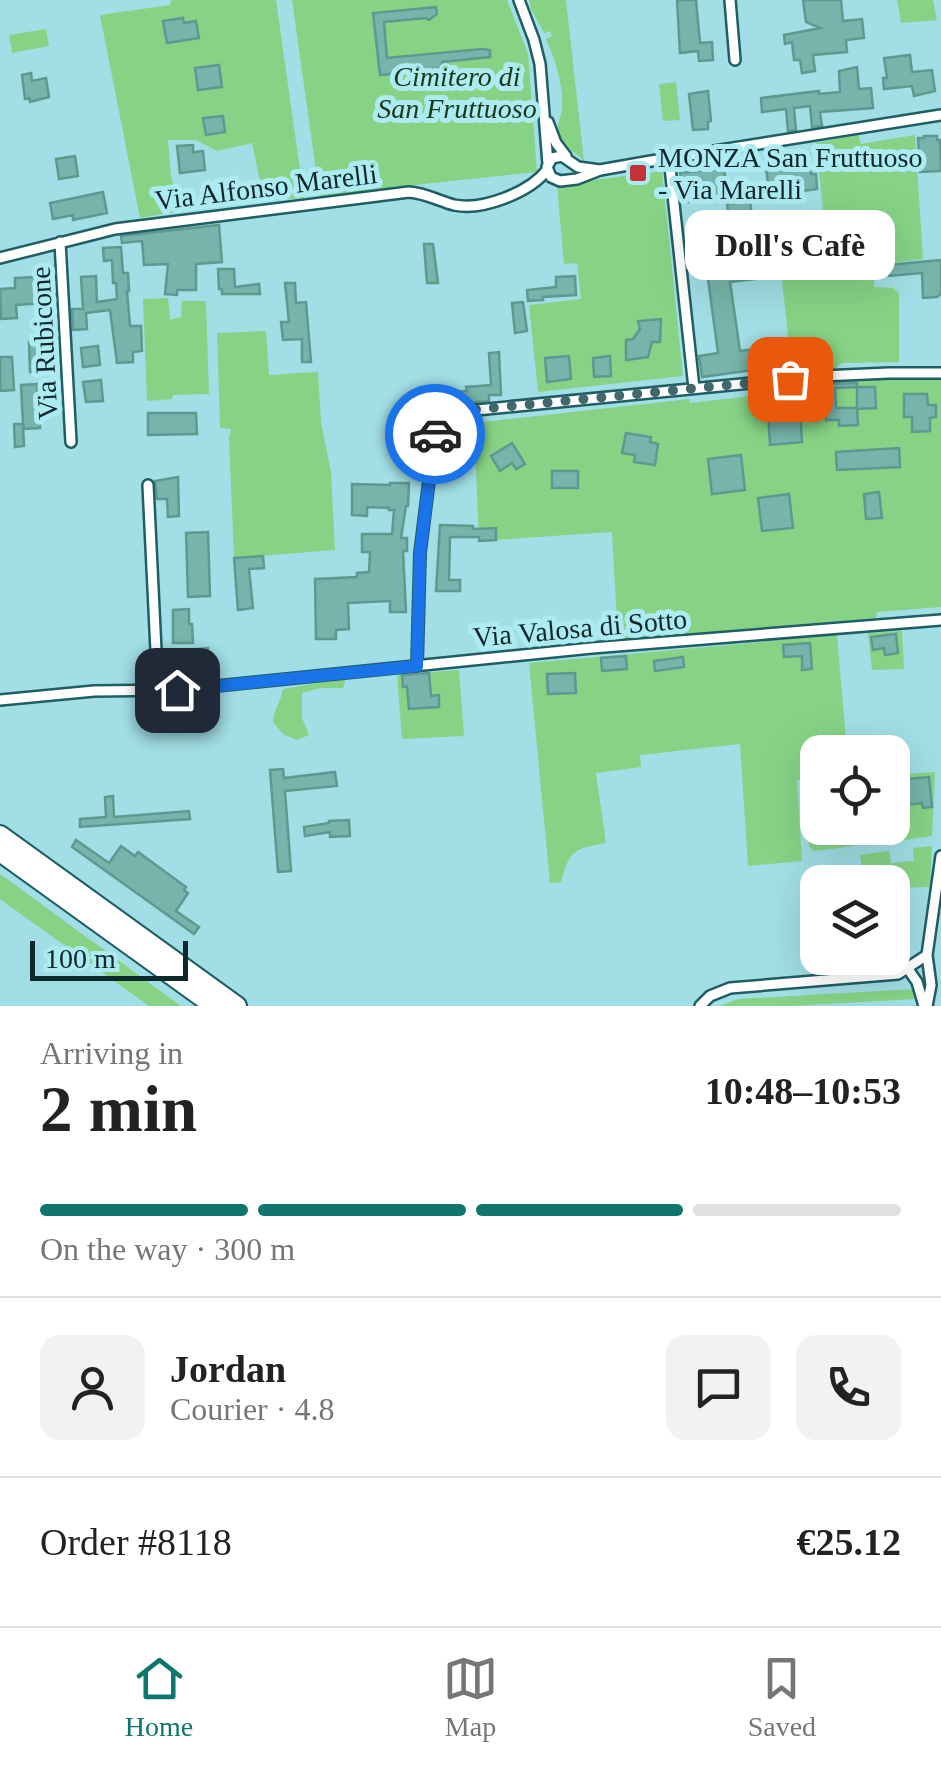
<!DOCTYPE html>
<html lang="en">
<head>
<meta charset="utf-8">
<style>
	:root { --surface:#fff; --page:#f2f2f2; --text:#222; --muted:#767676; --line:#e0e0e0; --accent:#0f766e }
	body { margin:0; font-family:"Times New Roman",serif; background:var(--page); color:var(--text); height:100vh; display:flex; flex-direction:column; font-size:38px; white-space:nowrap }
	* { box-sizing:border-box; margin:0 }
	p { font-size:32px; color:var(--muted) }
	.icon { flex:none; width:55px; height:55px; fill:none; stroke:currentColor; stroke-width:2; stroke-linecap:round; stroke-linejoin:round }
	.map { position:relative; height:1006px; overflow:hidden }
	.panel { display:flex; flex-direction:column; background:var(--surface); flex:1 }
	.panel>* { flex:none }
	.tools { position:absolute; left:800px; top:735px; display:grid; gap:20px }
	.tools a { display:grid; place-items:center; width:110px; height:110px; border-radius:20px; background:var(--surface); box-shadow:0 10px 40px #0002; font-size:50px }
	.scale { position:absolute; left:30px; bottom:25px; width:158px; box-sizing:border-box; padding-left:10px; border:5px solid #0f282b; border-top:0; font-size:28px; line-height:35px; white-space:nowrap; color:#0f282b; -webkit-text-stroke:8px #adebf2; paint-order:stroke }
	.pin { position:absolute; display:grid; place-items:center; width:85px; height:85px; color:#fff; margin:-42px; border-radius:20px; box-shadow:0 5px 15px #0006 }
	.courier { position:absolute; display:grid; place-items:center; width:100px; height:100px; margin:-50px; border:8px solid #1a73e8; border-radius:50%; background:#fff; color:#222; box-shadow:0 2px 12px #0007 }
	.bubble { position:absolute; height:70px; border-radius:20px; background:var(--surface); box-shadow:0 10px 40px #0002; font-size:32px; font-weight:600; line-height:70px; text-align:center }
	.headline em { font-style:normal; font-weight:600 }
	.headline div { display:flex; flex-direction:column-reverse }
	.headline { display:flex; align-items:center; justify-content:space-between; height:170px; padding:0 40px }
	h1 { font-size:65px; font-weight:600; line-height:75px }
	.bar { display:grid; grid-template-columns:repeat(4,1fr); gap:15px 10px; align-content:center; height:120px; padding:0 40px }
	.bar i { height:12px; border-radius:8px; background:var(--line) }
	.bar .current { background:var(--accent) }
	.bar p { grid-column:span 4 }
	.line { display:flex; align-items:center; gap:25px; padding:0 40px; border-top:2px solid var(--line) }
	.line div { flex:1 }
	.round { display:grid; place-items:center; flex:none; width:105px; height:105px; border-radius:20px; background:var(--page) }
	.menu { display:flex; justify-content:space-around; align-items:center; height:140px; border-top:2px solid var(--line); background:var(--surface); font-size:28px; color:var(--muted) }
	.menu a { display:grid; justify-items:center; gap:5px }
	.menu .current { color:var(--accent) }
	.map>svg:first-child { display:block }
	.green { fill:#86d386 }
	.building { fill:#78b4ab; stroke:#5e9990; stroke-width:2.5; fill-rule:evenodd }
	.lines { fill:none; stroke-linecap:round; stroke-linejoin:round }
	.minor-casing { stroke:#205e65; stroke-width:14 }
	.motorway-casing { stroke:#205e65; stroke-width:22 }
	.minor { stroke:#fff; stroke-width:9 }
	.motorway { stroke:#fff; stroke-width:18 }
	.done { stroke:#42686c; stroke-width:10; stroke-dasharray:0 18 }
	.route { stroke:#1a73e8; stroke-width:12 }
	.poi-dot { fill:#c23337; stroke:#adebf2; stroke-width:4 }
	.labels { text-anchor:middle; dominant-baseline:central; stroke-width:10; stroke-linejoin:round; paint-order:stroke }
	.park-label { font-size:28px; font-style:italic; fill:#173918; stroke:#adebf2 }
	.poi-label { font-size:28px; fill:#0f282b; stroke:#adebf2; text-anchor:start }
	.street-label { font-size:28px; fill:#0f282b; stroke:#adebf2 }
</style>
</head>
<body>
<div class="map">
<svg width="941" height="1006" viewBox="0 0 941 1006">
	<rect width="100%" height="100%" fill="#a1dee5"/>
	<path class="green" d="M 171,0 L 276,0 L 304,198 L 264,200 L 252,143 L 217,151 L 196,140 L 168,140 L 171,176 L 181,211 L 140,218 L 100,15 L 170,5 Z
		M 292,0 L 507,0 L 528,54 L 537,172 L 396,187 L 320,199 Z
		M 529,0 L 566,0 L 584,161 C 577,154 566,147 561,139 C 554,128 561,120 562,108 C 564,87 555,58 546,39 L 552,36 L 550,31 L 544,33 L 531,9 Z
		M 897,0 L 933,0 L 937,20 L 901,23 Z
		M 46,29 L 49,46 L 12,53 L 9,35 Z
		M 676,82 L 680,120 L 663,121 L 659,84 Z
		M 858,134 L 861,144 L 915,135 L 923,259 L 875,265 L 874,287 L 893,288 L 899,293 L 899,362 L 841,363 L 834,370 L 792,372 L 777,234 L 825,229 L 816,143 Z
		M 662,171 L 683,376 L 538,392 L 529,305 L 581,299 L 577,263 L 564,264 L 557,185 Z
		M 168,298 L 170,320 L 181,317 L 182,301 L 206,301 L 209,394 L 173,395 L 172,399 L 147,401 L 143,299 Z
		M 266,331 L 269,375 L 318,372 L 321,422 L 331,472 L 335,550 L 234,558 L 229,438 L 231,429 L 220,428 L 217,333 Z
		M 856,377 L 941,379 L 941,607 L 877,612 L 876,618 L 618,640 L 612,532 L 479,541 L 474,423 L 689,399 L 690,403 L 794,391 L 794,383 Z
		M 902,631 L 904,669 L 872,670 L 868,633 Z
		M 837,635 L 847,752 L 818,752 L 818,828 L 853,828 L 855,846 L 814,851 L 809,847 L 806,779 L 797,780 L 802,861 L 748,866 L 740,744 L 640,755 L 641,767 L 596,773 L 606,843 C 574,849 570,849 561,882 L 550,883 L 529,663 Z
		M 459,670 L 464,736 L 402,739 L 397,675 Z
		M 346,678 L 343,688 L 321,688 L 302,693 L 302,718 L 309,735 L 297,740 L 283,734 L 273,722 C 274,709 281,701 283,689 Z
		M 935,772 L 932,836 L 891,842 L 893,775 Z
		M 932,846 L 930,887 L 893,888 L 892,882 L 864,882 L 860,855 L 889,851 L 891,863 L 914,861 L 913,848 Z
		M 0,874 L 181,1006 L 149,1006 L 0,899 Z
		M 913,989 L 914,999 L 790,1006 L 720,1006 L 738,999 Z"/>
	<path class="building" d="M 677,0 L 696,0 L 700,43 L 712,42 L 713,60 L 699,61 L 698,51 L 680,53 Z
		M 803,0 L 841,0 L 843,21 L 862,19 L 864,38 L 846,40 L 847,52 L 813,55 L 815,71 L 802,73 L 800,60 L 794,60 L 792,42 L 785,44 L 784,35 L 820,28 L 806,22 Z
		M 436,7 L 437,14 L 429,20 L 426,18 L 384,22 L 387,58 L 482,49 L 490,50 L 490,57 L 442,62 L 442,68 L 380,75 L 373,13 Z
		M 183,18 L 184,23 L 196,21 L 199,38 L 167,43 L 163,21 Z
		M 910,55 L 912,72 L 932,70 L 935,91 L 914,96 L 912,86 L 884,89 L 883,78 L 887,78 L 884,58 Z
		M 219,65 L 222,87 L 198,90 L 195,68 Z
		M 857,67 L 859,89 L 871,88 L 873,108 L 820,112 L 822,126 L 812,127 L 810,106 L 794,108 L 796,130 L 788,131 L 786,109 L 762,112 L 761,98 L 819,91 L 819,94 L 840,92 L 839,71 Z
		M 31,73 L 32,81 L 46,78 L 49,97 L 30,102 L 29,98 L 25,99 L 22,75 Z
		M 708,91 L 711,121 L 708,122 L 708,129 L 693,130 L 689,94 Z
		M 223,116 L 225,132 L 206,135 L 203,118 Z
		M 924,136 L 937,136 L 937,140 L 940,140 L 941,171 L 920,172 L 918,138 L 924,138 Z
		M 193,145 L 193,152 L 203,151 L 205,170 L 180,173 L 177,146 Z
		M 778,149 L 780,158 L 809,154 L 811,174 L 816,174 L 817,189 L 782,194 L 783,199 L 770,201 L 764,151 Z
		M 75,156 L 78,176 L 59,179 L 56,159 Z
		M 724,168 L 726,183 L 721,183 L 722,194 L 710,195 L 710,199 L 688,202 L 686,183 L 682,183 L 680,173 Z
		M 103,192 L 107,213 L 73,220 L 73,215 L 53,219 L 50,203 Z
		M 750,201 L 757,257 L 769,256 L 772,277 L 730,282 L 740,351 L 780,345 L 783,366 L 702,377 L 699,356 L 718,353 L 706,264 L 735,260 L 727,204 Z
		M 219,225 L 222,262 L 196,264 L 196,290 L 177,290 L 177,295 L 165,294 L 168,264 L 144,265 L 142,241 L 122,243 L 121,236 Z
		M 424,244 L 433,244 L 438,283 L 427,283 Z
		M 121,247 L 123,273 L 128,273 L 129,291 L 127,291 L 130,326 L 141,326 L 142,351 L 133,352 L 133,362 L 117,363 L 110,310 L 86,313 L 87,329 L 73,330 L 72,309 L 83,309 L 81,277 L 96,276 L 97,302 L 117,299 L 116,283 L 113,283 L 112,260 L 104,261 L 103,248 Z
		M 941,260 L 941,294 L 937,297 L 923,298 L 922,273 L 889,276 L 888,265 Z
		M 36,266 L 53,266 L 55,302 L 16,305 L 17,318 L 1,319 L 0,289 L 15,288 L 15,278 L 36,277 Z
		M 218,269 L 234,269 L 235,287 L 259,284 L 260,294 L 222,294 L 222,289 L 219,289 Z
		M 575,276 L 576,295 L 543,297 L 543,300 L 528,301 L 527,290 L 556,287 L 556,277 Z
		M 285,283 L 295,283 L 296,303 L 306,302 L 311,362 L 302,362 L 302,339 L 283,340 L 281,322 L 289,322 Z
		M 523,302 L 527,331 L 515,333 L 512,303 Z
		M 661,319 L 660,342 L 652,342 L 648,357 L 626,360 L 626,340 L 633,339 L 640,329 L 638,321 Z
		M 29,342 L 53,342 L 53,360 L 43,361 L 43,372 L 30,372 Z
		M 98,346 L 100,365 L 83,367 L 81,348 Z
		M 499,352 L 501,395 L 489,395 L 489,401 L 456,404 L 455,392 L 467,391 L 466,387 L 491,385 L 489,353 Z
		M 569,356 L 571,379 L 547,382 L 545,358 Z
		M 610,356 L 611,376 L 594,377 L 593,358 Z
		M 0,357 L 12,357 L 14,390 L 0,391 Z
		M 101,380 L 103,401 L 86,402 L 83,382 Z
		M 857,383 L 857,387 L 875,387 L 876,408 L 857,409 L 858,425 L 839,426 L 839,420 L 826,420 L 824,389 L 828,389 L 828,384 ZM 857,387 L 857,408 L 836,408 L 835,388 Z
		M 37,384 L 40,428 L 24,429 L 23,424 L 24,446 L 15,447 L 14,424 L 23,424 L 21,385 Z
		M 904,394 L 927,394 L 928,405 L 936,405 L 936,417 L 930,418 L 930,431 L 912,432 L 912,417 L 904,417 Z
		M 800,409 L 802,442 L 770,445 L 768,411 Z
		M 148,413 L 196,413 L 197,434 L 148,435 Z
		M 626,433 L 651,437 L 650,442 L 658,444 L 655,465 L 634,462 L 635,455 L 622,453 Z
		M 512,443 L 525,464 L 516,469 L 512,463 L 500,471 L 491,456 Z
		M 899,448 L 900,467 L 837,470 L 836,452 Z
		M 741,455 L 745,490 L 712,494 L 708,459 Z
		M 552,471 L 578,471 L 578,488 L 552,488 Z
		M 178,477 L 179,516 L 168,517 L 167,499 L 157,499 L 155,481 Z
		M 390,483 L 409,483 L 408,506 L 406,506 L 401,538 L 407,538 L 407,551 L 403,551 L 406,612 L 390,612 L 390,601 L 348,603 L 349,629 L 336,630 L 336,639 L 316,639 L 315,579 L 357,577 L 357,573 L 369,572 L 370,552 L 362,552 L 362,534 L 392,534 L 394,510 L 389,510 L 389,508 L 367,507 L 367,516 L 352,515 L 352,484 L 390,485 Z
		M 879,492 L 882,518 L 866,519 L 864,494 Z
		M 789,494 L 793,528 L 762,531 L 758,498 Z
		M 440,525 L 473,526 L 473,529 L 496,528 L 496,540 L 479,541 L 479,537 L 450,537 L 449,580 L 460,580 L 460,591 L 436,591 Z
		M 208,532 L 210,596 L 188,597 L 186,533 Z
		M 263,556 L 264,568 L 249,569 L 253,608 L 238,610 L 234,558 Z
		M 189,609 L 189,624 L 192,624 L 193,643 L 173,643 L 173,610 Z
		M 896,634 L 898,653 L 885,655 L 884,648 L 873,650 L 871,637 Z
		M 810,643 L 812,669 L 802,670 L 802,656 L 784,657 L 783,645 Z
		M 208,648 L 209,672 L 188,673 L 187,650 Z
		M 626,656 L 627,669 L 602,671 L 601,658 Z
		M 683,657 L 684,667 L 655,671 L 654,661 Z
		M 429,673 L 431,696 L 439,695 L 439,707 L 409,709 L 407,686 L 403,687 L 402,675 Z
		M 575,673 L 576,693 L 548,694 L 547,674 Z
		M 283,769 L 284,778 L 335,772 L 337,786 L 285,791 L 291,871 L 278,872 L 270,770 Z
		M 929,777 L 932,807 L 923,808 L 922,803 L 896,806 L 894,791 L 908,789 L 907,779 Z
		M 113,796 L 114,817 L 189,811 L 190,819 L 80,827 L 80,819 L 106,817 L 105,797 Z
		M 349,820 L 350,836 L 330,837 L 330,832 L 305,836 L 304,827 L 329,823 L 329,821 Z
		M 76,840 L 109,863 L 121,846 L 135,856 L 138,852 L 186,887 L 184,890 L 188,893 L 176,911 L 199,927 L 194,934 L 72,847 Z"/>
	<g class="lines">
		<defs>
			<path id="minor" d="M 519,0 L 534,40 L 540,64 L 548,164
				M 730,0 L 735,60
				M 548,122 L 556,143 L 566,156
				M 669,158 L 694,388
				M 600,170 L 578,167 L 562,156 L 552,158 L 547,167 L 551,177 L 560,181 L 577,179 L 600,170 L 651,161 L 941,115
				M 60,242 L 71,442
				M 0,258 L 115,229 L 409,192 C 425,193 439,201 454,205 C 483,211 530,192 547,170
				M 148,485 L 158,692
				M 417,666 L 420,553 L 436,425 L 446,413 L 822,376 L 889,373 L 941,373
				M 0,700 L 94,691 L 177,690 L 592,648 L 941,620
				M 927,955 L 931,985 L 927,1006
				M 908,969 L 917,982 L 924,1006
				M 700,1006 L 710,996 L 730,988 L 898,974 L 927,955 L 941,856"/>
			<path id="motorway" d="M 0,835 L 237,1006
				M 0,852 L 214,1006"/>
		</defs>
		<use href="#minor" class="minor-casing"/>
		<use href="#motorway" class="motorway-casing"/>
		<use href="#minor" class="minor"/>
		<use href="#motorway" class="motorway"/>
	</g>
	<g class="lines">
		<path class="done" d="M 435,434 L 439,420 L 451,412 L 790,379"/>
		<path class="route" d="M 177,690 L 417,666 L 420,554 L 435,434"/>
	</g>
	<rect class="poi-dot" x="628" y="163" width="20" height="20" rx="5"/>
	<g class="labels">
		<g class="park-label">
			<text x="457" y="76">Cimitero di<tspan x="457" dy="32">San Fruttuoso</tspan></text>
		</g>
		<g class="poi-label">
			<text x="658" y="157">MONZA San Fruttuoso<tspan x="658" dy="32">- Via Marelli</tspan></text>
		</g>
		<g class="street-label">
			<text transform="translate(266 187) rotate(-7)">Via Alfonso Marelli</text>
			<text transform="translate(44 343) rotate(-93)">Via Rubicone</text>
			<text transform="translate(580 628) rotate(-5)">Via Valosa di Sotto</text>
		</g>
	</g>
</svg>
<div class="tools">
<a><svg class="icon" aria-label="locate" viewBox="0 0 24 24"><circle cx="12" cy="12" r="6"/><path d="M12 2v4M12 18v4M2 12h4M18 12h4"/></svg></a>
<a><svg class="icon" aria-label="layers" viewBox="0 0 24 24"><path d="M12 4l9 5-9 5-9-5zM3 14l9 5 9-5"/></svg></a>
</div>
<div class="scale">100 m</div>
<div class="pin" style="left:790px;top:379px;background:#ea580c"><svg class="icon" aria-label="bag" viewBox="0 0 24 24"><path d="M5 8h14l-1 12H6zM9 8a3 3 0 0 1 6 0"/></svg></div>
<div class="pin" style="left:177px;top:690px;background:#1f2937"><svg class="icon" aria-label="home" viewBox="0 0 24 24"><path d="M3 11l9-7 9 7M6 9v11h12V9"/></svg></div>
<div class="courier" style="left:435px;top:434px"><svg class="icon" aria-label="car" viewBox="0 0 24 24"><path d="M5 17H2v-5l4-1 3-4h7l3 4 3 1v5h-3M9 17h6M6 11h13"/><circle cx="7" cy="17" r="2"/><circle cx="17" cy="17" r="2"/></svg></div>
<div class="bubble" style="left:685px;top:210px;width:210px">Doll's Cafè</div>
</div>
<section class="panel">
<div class="headline"><div><h1>2 min</h1><p>Arriving in</p></div><em>10:48–10:53</em></div>
<div class="bar"><i class="current"></i><i class="current"></i><i class="current"></i><i></i><p>On the way · 300 m</p></div>
<div class="line" style="height:180px"><a class="round"><svg class="icon" aria-label="person" viewBox="0 0 24 24"><circle cx="12" cy="8" r="4"/><path d="M4 21q1-7 8-7t8 7"/></svg></a><div><b>Jordan</b><p>Courier · 4.8</p></div><a class="round"><svg class="icon" aria-label="chat" viewBox="0 0 24 24"><path d="M4 5h16v11H9l-5 4z"/></svg></a><a class="round"><svg class="icon" aria-label="phone" viewBox="0 0 24 24"><path d="M5 4h4l2 5-3 2q2 4 5 5l2-3 5 2v4C11 20 4 13 5 4z"/></svg></a></div>
<div class="line" style="height:130px"><div>Order #8118</div><b>€25.12</b></div>
</section>
<nav class="menu">
<a class="current"><svg class="icon" aria-label="home" viewBox="0 0 24 24"><path d="M3 11l9-7 9 7M6 9v11h12V9"/></svg>Home</a>
<a><svg class="icon" aria-label="map" viewBox="0 0 24 24"><path d="M3 6l6-2 6 2 6-2v14l-6 2-6-2-6 2zM9 4v14M15 6v14"/></svg>Map</a>
<a><svg class="icon" aria-label="saved" viewBox="0 0 24 24"><path d="M7 4h10v16l-5-4-5 4z"/></svg>Saved</a>
</nav>
</body>
</html>
